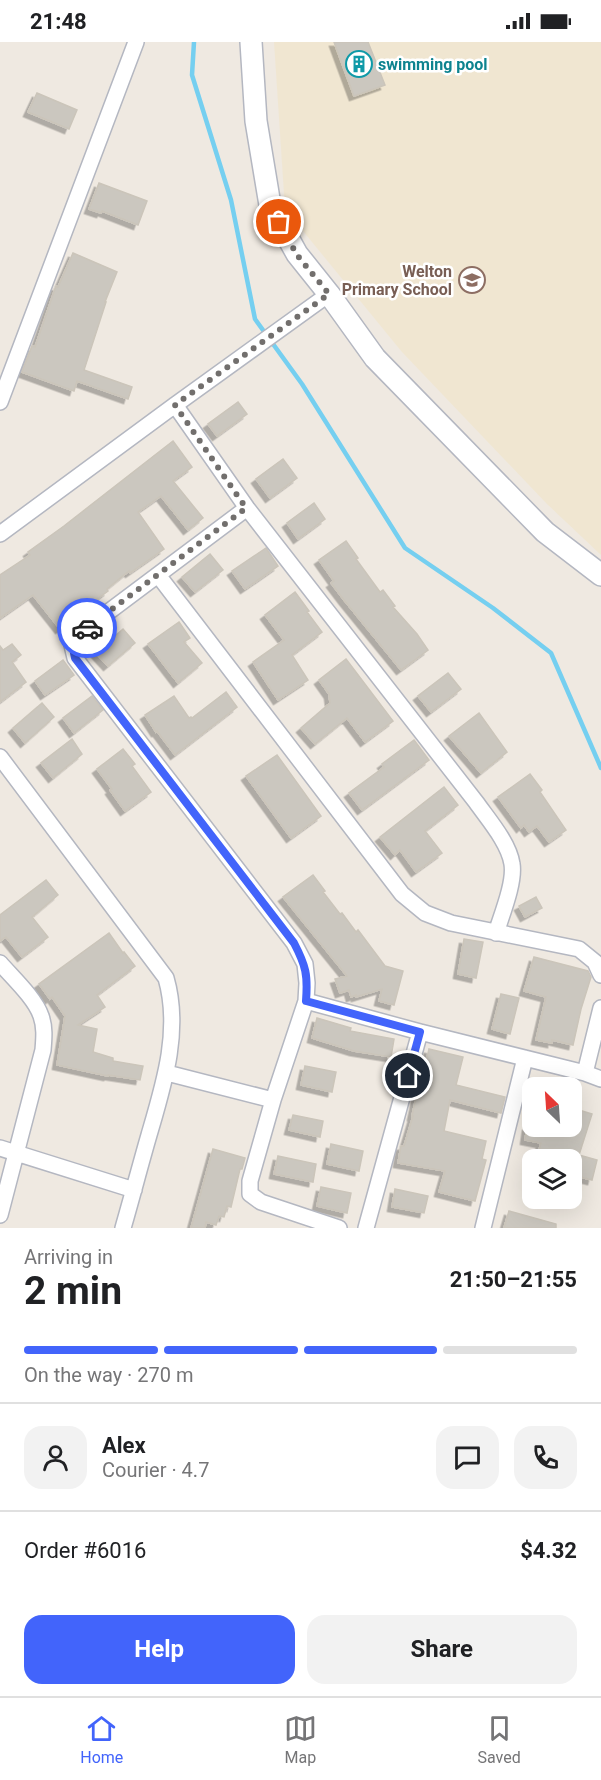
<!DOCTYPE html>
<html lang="en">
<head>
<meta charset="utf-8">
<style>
	:root { --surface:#fff; --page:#f2f2f2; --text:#202124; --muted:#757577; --line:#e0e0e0; --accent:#4264fb }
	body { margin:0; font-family:Roboto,sans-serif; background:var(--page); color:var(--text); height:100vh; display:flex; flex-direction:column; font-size:22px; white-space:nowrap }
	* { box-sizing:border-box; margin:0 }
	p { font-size:20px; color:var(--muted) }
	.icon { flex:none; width:33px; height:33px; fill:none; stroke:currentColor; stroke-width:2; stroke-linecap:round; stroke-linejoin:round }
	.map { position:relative; height:1186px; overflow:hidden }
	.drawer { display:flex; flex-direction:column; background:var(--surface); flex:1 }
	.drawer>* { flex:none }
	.needle { width:39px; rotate:335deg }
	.fabs { position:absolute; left:522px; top:1035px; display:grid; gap:12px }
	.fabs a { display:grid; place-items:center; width:60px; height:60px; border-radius:12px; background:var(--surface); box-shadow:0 6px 24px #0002; font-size:30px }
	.pin { position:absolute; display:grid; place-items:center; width:51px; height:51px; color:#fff; margin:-26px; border:3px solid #fff; border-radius:50%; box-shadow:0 2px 6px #0007 }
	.courier { position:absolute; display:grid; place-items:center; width:60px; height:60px; margin:-30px; border:4px solid #4264fb; border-radius:50%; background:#fff; color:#222; box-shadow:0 2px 8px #0007 }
	.headline em { font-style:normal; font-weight:700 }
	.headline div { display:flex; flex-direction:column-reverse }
	.headline { display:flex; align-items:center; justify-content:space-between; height:102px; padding:0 24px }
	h1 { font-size:39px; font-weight:700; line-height:45px }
	.bar { display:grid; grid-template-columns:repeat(4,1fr); gap:9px 6px; align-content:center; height:72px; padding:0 24px }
	.bar i { height:8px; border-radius:4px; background:var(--line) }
	.bar .current { background:var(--accent) }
	.bar p { grid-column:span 4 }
	.line { display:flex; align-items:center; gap:15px; padding:0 24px; border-top:2px solid var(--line) }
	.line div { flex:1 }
	.round { display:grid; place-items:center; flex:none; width:63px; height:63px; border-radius:18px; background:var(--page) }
	.cta { display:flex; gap:12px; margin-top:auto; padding:12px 24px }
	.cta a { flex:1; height:69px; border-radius:18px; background:var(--accent); color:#fff; font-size:24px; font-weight:700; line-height:69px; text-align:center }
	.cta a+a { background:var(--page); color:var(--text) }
	.status { display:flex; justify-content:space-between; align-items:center; height:42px; padding:0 30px; background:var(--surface); direction:ltr }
	.status svg { height:16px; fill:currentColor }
	.menu { display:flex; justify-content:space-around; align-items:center; height:84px; border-top:2px solid var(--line); background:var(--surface); font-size:16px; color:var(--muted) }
	.menu a { display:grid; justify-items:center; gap:3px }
	.menu .current { color:var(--accent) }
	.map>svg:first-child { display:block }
	.education { fill:#f0e6d1 }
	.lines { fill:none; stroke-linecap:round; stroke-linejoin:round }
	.stream { stroke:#75cff0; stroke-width:4.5 }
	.building { fill:#cbc7bf; stroke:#cbc5ba; stroke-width:1.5; filter:url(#shadow) }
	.street-casing { stroke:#b4b7c1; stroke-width:18 }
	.secondary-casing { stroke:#b4b7c1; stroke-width:24 }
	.street { stroke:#fff; stroke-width:15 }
	.secondary { stroke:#fff; stroke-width:21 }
	.done { stroke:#726f6d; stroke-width:6; stroke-dasharray:0 10.8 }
	.route { stroke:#4264fb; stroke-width:8 }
	.labels { text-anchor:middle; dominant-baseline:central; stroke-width:5; stroke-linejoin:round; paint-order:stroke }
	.culture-label { font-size:16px; font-weight:bold; fill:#0d838f; stroke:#fff; text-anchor:start }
	.education-label { font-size:16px; font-weight:bold; fill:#785e54; stroke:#fff; text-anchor:end }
</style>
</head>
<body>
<div class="status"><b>21:48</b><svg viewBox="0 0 49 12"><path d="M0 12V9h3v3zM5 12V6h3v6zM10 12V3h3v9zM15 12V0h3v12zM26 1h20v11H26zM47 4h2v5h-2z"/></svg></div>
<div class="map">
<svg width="601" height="1186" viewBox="0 0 601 1186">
	<defs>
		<filter id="shadow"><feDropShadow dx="-4.5" dy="4.5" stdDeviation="0" flood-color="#0004"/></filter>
	</defs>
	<rect width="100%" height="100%" fill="#efe9e1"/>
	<path class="education" d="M 274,0 L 601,0 L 601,513 L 547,462 L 402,310 L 285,167 Z"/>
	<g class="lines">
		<path class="stream" d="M 194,0 L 192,33 L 231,158 L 255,277 L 302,342 L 405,506 L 493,566 L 551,611 L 601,726"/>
	</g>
	<path class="building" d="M 334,0 L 368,0 L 385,43 L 354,54 Z
		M 37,51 L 77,68 L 69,87 L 28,70 Z
		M 99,141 L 147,159 L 138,183 L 102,169 L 101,171 L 89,167 Z
		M 73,211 L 117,230 L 105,260 L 106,260 L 84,328 L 132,345 L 128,357 L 77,339 L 74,349 L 22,330 L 32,304 L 35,305 L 56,244 L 58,245 Z
		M 238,360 L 247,372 L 217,394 L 208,382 Z
		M 173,399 L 192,425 L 173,439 L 203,476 L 188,488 L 161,454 L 138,470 L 164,507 L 130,531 L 129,529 L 107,547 L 108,549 L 71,576 L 73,578 L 60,587 L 33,553 L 0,576 L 0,533 L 30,513 L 28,510 L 64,484 Z
		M 283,417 L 297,436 L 270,456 L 256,437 Z
		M 314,461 L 325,477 L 298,497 L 287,481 Z
		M 346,499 L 358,516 L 356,517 L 380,550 L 383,548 L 395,564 L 393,565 L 417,592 L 428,608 L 401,628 L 344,558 L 331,541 L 334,539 L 319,518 Z
		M 266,506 L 278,524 L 245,547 L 232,529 Z
		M 210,512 L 223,528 L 195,550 L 182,535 Z
		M 295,550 L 309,569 L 307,570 L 322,590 L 292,613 L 308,638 L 278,658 L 253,620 L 284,598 L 265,573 Z
		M 179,580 L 190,596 L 184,600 L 202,621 L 178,641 L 148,602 Z
		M 123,587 L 135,601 L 108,624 L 96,611 Z
		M 12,602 L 21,613 L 12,620 L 26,640 L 0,660 L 0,604 L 3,608 Z
		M 346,617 L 393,679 L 365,700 L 347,676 L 315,702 L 301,686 L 330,661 L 329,652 L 319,638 Z
		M 63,618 L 74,633 L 45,653 L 35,639 Z
		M 448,631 L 461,647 L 431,670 L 418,654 Z
		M 226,650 L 237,665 L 175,713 L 157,689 L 156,690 L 145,673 L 174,654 L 189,676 L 191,675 L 192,676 Z
		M 92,654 L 103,668 L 74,691 L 63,676 Z
		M 42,661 L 54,675 L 25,701 L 13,686 Z
		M 479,671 L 507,710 L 481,731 L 449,694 Z
		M 72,697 L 82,712 L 53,736 L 41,721 Z
		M 414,698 L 429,718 L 362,768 L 349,751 L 384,725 L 382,722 Z
		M 123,707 L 135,722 L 132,724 L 151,750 L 125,769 L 110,748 L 112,747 L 97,727 Z
		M 277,713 L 321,774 L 291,796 L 246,734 Z
		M 530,732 L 542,748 L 540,750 L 566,788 L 549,800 L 537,784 L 529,790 L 524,783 L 521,786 L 498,755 Z
		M 444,745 L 458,763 L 425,789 L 442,811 L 416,830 L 400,808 L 395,813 L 380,795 Z
		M 313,833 L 325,849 L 323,850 L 340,872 L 342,871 L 356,890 L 358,888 L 385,924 L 403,929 L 394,963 L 379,959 L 382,947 L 356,955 L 356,953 L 351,955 L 349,948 L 340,951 L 335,937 L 347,934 L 283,855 Z
		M 46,838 L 58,853 L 32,875 L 48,895 L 22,915 L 6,895 L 0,899 L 0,873 Z
		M 536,855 L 542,866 L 525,875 L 519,864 Z
		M 109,891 L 123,911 L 124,910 L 135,924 L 97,953 L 105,965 L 78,983 L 97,987 L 93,1010 L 113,1016 L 113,1019 L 143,1024 L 140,1038 L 108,1033 L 108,1034 L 57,1023 L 65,974 L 52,955 L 50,957 L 39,942 Z
		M 464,897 L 483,900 L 476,936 L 458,932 Z
		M 534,915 L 588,929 L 591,935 L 581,967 L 573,1003 L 552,998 L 552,1001 L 536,998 L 546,955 L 524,949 Z
		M 501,952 L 519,956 L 510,992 L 492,987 Z
		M 317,976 L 351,986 L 350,989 L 394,997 L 391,1015 L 354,1009 L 312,996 Z
		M 429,1007 L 463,1015 L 456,1043 L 505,1055 L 501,1071 L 450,1058 L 444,1089 L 486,1099 L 482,1117 L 486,1118 L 475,1159 L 439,1150 L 445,1129 L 398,1121 L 401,1104 L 404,1104 L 413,1074 L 412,1074 L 417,1051 L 413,1050 L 419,1032 L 423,1033 Z
		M 305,1024 L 336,1030 L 332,1050 L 301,1043 Z
		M 579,1068 L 592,1072 L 579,1113 L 597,1118 L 592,1138 L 572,1133 L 572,1118 L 536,1118 L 541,1101 L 525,1098 L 527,1084 L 549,1084 L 572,1090 Z
		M 293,1073 L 323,1079 L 320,1095 L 289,1088 Z
		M 331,1102 L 363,1109 L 359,1129 L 327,1122 Z
		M 213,1107 L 245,1116 L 242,1127 L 240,1127 L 231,1165 L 227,1164 L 224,1175 L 219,1174 L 216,1183 L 206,1180 L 205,1186 L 191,1186 Z
		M 278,1114 L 316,1122 L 313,1140 L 274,1132 Z
		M 321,1145 L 351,1151 L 347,1171 L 317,1164 Z
		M 395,1147 L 428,1154 L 424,1171 L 392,1165 Z
		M 509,1169 L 556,1182 L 556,1186 L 504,1186 Z"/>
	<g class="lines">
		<defs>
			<path id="street" d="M 0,360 L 136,0
				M 175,363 L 247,466 L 476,760 C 488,777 509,801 512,822 C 515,840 502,872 496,891
				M 247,466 L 75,595 L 72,603 L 75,616 L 294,901 L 305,922 L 307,941 L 306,959 L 273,1058 L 250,1139 L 250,1152 L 261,1160 L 339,1186
				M 0,492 L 175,363 L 329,252
				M 158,533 L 402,852 L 425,871 L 451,881 L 579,907 L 595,920 L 601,933
				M 0,715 L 166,936 C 181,988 164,1042 149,1093 C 140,1124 132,1155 123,1186
				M 0,921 C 12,935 35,956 41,974 C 45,985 44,996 43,1008 L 0,1173
				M 306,959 L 420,990 L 585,1031 L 601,1037
				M 167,1031 L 273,1058
				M 585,1031 L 601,966
				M 0,1106 L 134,1148
				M 366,1186 L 420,990
				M 483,1186 L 525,1016"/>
			<path id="secondary" d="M 251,0 L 256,79 L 270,163 L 297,212 L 329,252 L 375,316 L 545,490 L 601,533"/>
		</defs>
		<use href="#street" class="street-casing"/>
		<use href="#secondary" class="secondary-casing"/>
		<use href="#street" class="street"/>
		<use href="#secondary" class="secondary"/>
	</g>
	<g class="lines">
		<path class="done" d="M 87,586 L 246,466 L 175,363 L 329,252 L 297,213 L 279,180"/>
		<path class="route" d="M 87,586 C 72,597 71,598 75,616 L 294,901 C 306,924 308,933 306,959 L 420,990 L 408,1034"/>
	</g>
	<defs>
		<symbol id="building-ring" viewBox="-11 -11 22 22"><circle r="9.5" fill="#fff" stroke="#0f9aa8" stroke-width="1.5"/><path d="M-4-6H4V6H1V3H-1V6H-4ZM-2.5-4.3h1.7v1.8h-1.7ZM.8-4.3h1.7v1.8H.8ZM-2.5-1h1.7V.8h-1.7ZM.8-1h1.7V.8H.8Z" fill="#0f9aa8"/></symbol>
		<symbol id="school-ring" viewBox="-11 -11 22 22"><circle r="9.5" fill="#fff" stroke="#8d6e63" stroke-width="1.5"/><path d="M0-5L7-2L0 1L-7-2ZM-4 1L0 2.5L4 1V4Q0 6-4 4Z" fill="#8d6e63"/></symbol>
	</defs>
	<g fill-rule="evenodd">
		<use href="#building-ring" x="344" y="7" width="30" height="30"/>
		<use href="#school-ring" x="457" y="223" width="30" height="30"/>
	</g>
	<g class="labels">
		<g class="culture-label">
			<text x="378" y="22">swimming pool</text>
		</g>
		<g class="education-label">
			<text x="452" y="229">Welton<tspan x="452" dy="18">Primary School</tspan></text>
		</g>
	</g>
</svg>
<div class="fabs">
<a><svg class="needle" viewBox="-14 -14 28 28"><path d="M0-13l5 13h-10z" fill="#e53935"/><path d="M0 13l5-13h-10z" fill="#757577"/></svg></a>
<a><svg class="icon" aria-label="layers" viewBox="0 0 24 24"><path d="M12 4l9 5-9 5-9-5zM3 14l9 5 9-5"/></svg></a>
</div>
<div class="pin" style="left:279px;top:180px;background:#ea580c"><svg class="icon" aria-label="bag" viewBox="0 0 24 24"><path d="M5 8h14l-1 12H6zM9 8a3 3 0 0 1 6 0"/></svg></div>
<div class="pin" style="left:408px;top:1034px;background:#1f2937"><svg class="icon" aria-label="home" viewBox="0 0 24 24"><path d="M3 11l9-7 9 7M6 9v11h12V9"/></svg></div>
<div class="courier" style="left:87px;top:586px"><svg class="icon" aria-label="car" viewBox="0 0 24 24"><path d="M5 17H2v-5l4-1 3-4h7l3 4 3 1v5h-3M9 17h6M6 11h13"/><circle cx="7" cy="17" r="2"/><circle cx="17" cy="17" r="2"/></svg></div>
</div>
<section class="drawer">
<div class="headline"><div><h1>2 min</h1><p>Arriving in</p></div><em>21:50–21:55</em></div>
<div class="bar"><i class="current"></i><i class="current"></i><i class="current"></i><i></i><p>On the way · 270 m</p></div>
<div class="line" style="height:108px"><a class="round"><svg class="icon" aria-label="person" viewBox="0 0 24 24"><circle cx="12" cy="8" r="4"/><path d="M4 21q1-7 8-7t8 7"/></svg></a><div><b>Alex</b><p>Courier · 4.7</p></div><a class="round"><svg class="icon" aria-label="chat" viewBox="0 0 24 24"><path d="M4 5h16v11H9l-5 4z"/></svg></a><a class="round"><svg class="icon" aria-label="phone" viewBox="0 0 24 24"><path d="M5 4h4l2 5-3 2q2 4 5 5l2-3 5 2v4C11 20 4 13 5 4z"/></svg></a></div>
<div class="line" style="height:78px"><div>Order #6016</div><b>$4.32</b></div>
<div class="cta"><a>Help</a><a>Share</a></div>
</section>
<nav class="menu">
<a class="current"><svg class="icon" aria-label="home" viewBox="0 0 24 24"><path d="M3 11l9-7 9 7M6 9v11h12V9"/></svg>Home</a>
<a><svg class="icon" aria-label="map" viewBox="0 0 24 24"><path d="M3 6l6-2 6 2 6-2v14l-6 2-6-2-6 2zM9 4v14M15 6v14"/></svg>Map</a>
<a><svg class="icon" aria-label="saved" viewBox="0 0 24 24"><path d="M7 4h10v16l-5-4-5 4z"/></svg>Saved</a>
</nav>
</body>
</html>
